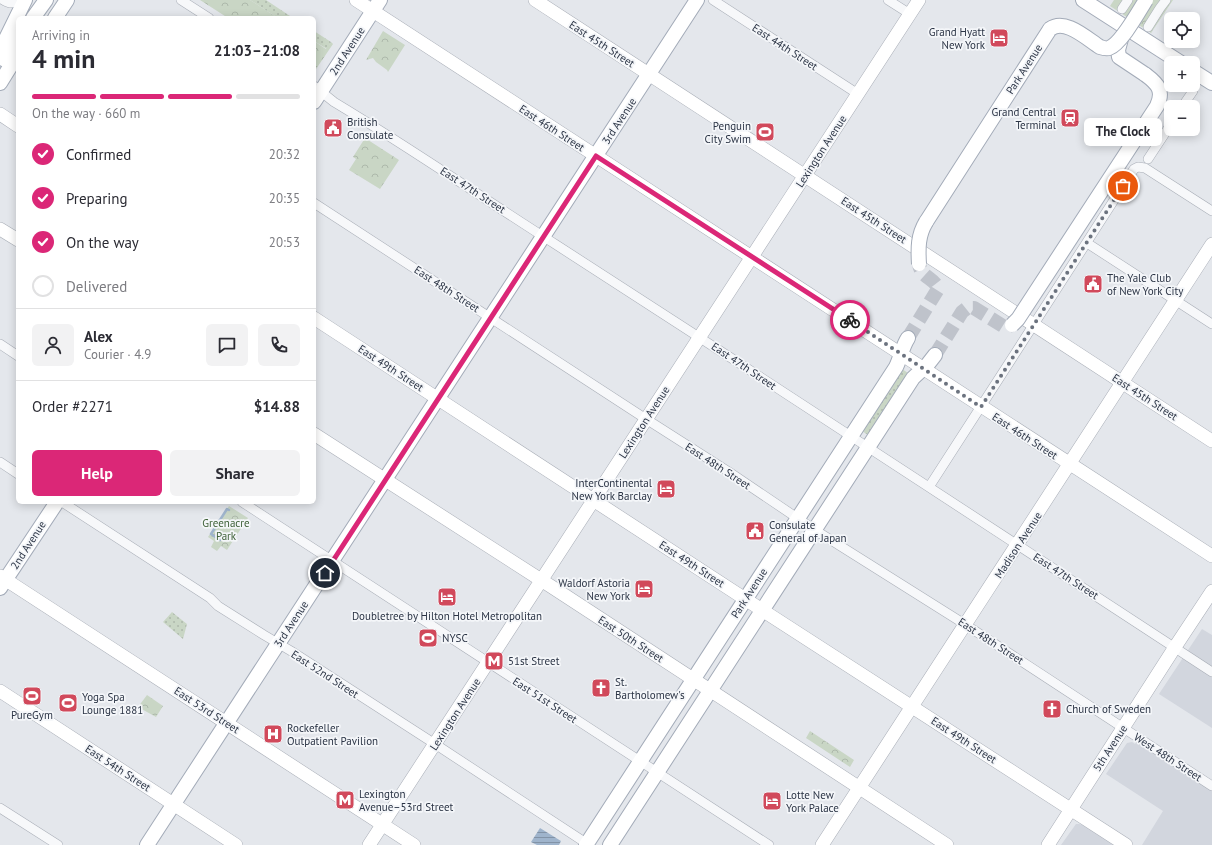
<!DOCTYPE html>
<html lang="en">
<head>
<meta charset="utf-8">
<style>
	:root { --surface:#fff; --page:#f2f2f3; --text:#2b2b33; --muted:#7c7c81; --line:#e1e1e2; --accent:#db2777 }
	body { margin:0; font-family:"PT Sans",sans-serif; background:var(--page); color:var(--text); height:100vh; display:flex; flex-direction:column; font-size:15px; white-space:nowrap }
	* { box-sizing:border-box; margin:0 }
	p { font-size:13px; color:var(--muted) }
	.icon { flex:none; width:22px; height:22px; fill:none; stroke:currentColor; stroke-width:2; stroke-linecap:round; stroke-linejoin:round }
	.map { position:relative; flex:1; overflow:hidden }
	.details { position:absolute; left:16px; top:16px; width:300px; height:488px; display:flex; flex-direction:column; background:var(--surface); border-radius:6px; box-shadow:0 2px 10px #0003 }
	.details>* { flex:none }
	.tools { position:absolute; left:1164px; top:12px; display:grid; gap:8px }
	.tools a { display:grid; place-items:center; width:36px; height:36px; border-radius:6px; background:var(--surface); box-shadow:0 2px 10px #0003; font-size:20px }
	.pin { position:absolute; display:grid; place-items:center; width:34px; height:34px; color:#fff; margin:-17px; border:2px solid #fff; border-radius:50%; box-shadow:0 1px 4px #0007 }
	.courier { position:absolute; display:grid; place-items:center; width:40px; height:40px; margin:-20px; border:3px solid #db2777; border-radius:50%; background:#fff; color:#222; box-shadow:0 1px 5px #0007 }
	.bubble { position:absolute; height:28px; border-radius:6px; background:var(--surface); box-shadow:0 2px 10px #0003; font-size:13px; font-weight:700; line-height:28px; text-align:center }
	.head em { font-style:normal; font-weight:700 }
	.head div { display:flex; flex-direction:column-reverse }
	.head { display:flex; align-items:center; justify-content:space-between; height:68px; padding:0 16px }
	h1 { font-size:26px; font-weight:700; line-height:30px }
	.bar { display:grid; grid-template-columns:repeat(4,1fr); gap:6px 4px; align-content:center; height:48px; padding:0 16px }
	.bar i { height:5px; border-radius:3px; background:var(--line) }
	.bar .on { background:var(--accent) }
	.bar p { grid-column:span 4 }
	.line { display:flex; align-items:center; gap:10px; padding:0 16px; border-top:1px solid var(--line) }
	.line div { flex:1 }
	.round { display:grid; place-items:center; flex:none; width:42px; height:42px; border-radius:6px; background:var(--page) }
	ol { padding:0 16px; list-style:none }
	li { display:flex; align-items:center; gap:12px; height:44px }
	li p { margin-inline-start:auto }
	li .icon { padding:4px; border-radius:50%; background:var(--accent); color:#fff; stroke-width:4 }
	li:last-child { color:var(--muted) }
	li i { width:22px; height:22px; border:2px solid var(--line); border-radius:50% }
	.action { display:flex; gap:8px; margin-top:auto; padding:8px 16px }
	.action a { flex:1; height:46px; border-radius:6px; background:var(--accent); color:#fff; font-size:16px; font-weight:700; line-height:46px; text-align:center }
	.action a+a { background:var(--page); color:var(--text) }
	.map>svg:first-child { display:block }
	.built { fill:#d2d6de }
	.park { fill:url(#park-crowns) }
	.garden { fill:url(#garden-dots) }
	.water { fill:url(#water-rules) }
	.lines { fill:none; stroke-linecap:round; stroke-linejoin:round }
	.stream { stroke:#9fb4cc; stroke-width:2.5 }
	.primary-tunnel { stroke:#bfc3cb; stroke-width:14; stroke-dasharray:14 7; stroke-linecap:butt }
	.street-casing { stroke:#a9aeb7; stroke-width:10 }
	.secondary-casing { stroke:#a9aeb7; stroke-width:14 }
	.primary-casing { stroke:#a3abb8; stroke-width:16 }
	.street { stroke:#f7f8fa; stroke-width:9 }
	.secondary { stroke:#fff; stroke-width:13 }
	.primary { stroke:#fff; stroke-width:14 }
	.primary-bridge-casing { stroke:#a3abb8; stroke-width:16; stroke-linecap:butt }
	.primary-bridge { stroke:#fff; stroke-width:14 }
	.done { stroke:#6c737f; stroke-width:4; stroke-dasharray:0 7.2 }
	.route { stroke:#db2777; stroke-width:5 }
	.labels { text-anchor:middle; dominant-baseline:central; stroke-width:3.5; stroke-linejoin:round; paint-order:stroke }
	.poi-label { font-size:11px; fill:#2b3445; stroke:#f4f6f9; text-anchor:start }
	.street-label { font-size:11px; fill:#2b3445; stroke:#f4f6f9 }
	.park-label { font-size:11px; fill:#3f6138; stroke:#f4f6f9 }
</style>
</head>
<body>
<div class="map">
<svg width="1212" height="845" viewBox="0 0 1212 845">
	<defs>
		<pattern id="park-crowns" width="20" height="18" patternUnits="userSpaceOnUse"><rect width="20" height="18" fill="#c9d6c5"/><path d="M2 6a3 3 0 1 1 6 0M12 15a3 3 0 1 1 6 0" fill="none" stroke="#adb8ab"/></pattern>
		<pattern id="garden-dots" width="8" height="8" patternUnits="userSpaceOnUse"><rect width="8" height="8" fill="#c9d6c5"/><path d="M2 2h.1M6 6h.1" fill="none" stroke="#adb8ab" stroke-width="1.8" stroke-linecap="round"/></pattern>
		<pattern id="water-rules" width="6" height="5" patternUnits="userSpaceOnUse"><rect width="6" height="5" fill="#9fb4cc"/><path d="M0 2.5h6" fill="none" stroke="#8293a7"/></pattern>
	</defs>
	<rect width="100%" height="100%" fill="#e4e7ec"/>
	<path class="built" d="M 1202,629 L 1212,635 L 1212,728 L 1159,694 Z
		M 1138,740 L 1212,789 L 1212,845 L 1142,845 L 1163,811 L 1106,774 L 1127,743 L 1132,742 L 1135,744 Z
		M 1076,824 L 1079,824 L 1083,825 L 1114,845 L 1061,845 Z"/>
	<path class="park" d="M 200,0 L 250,0 L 278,18 L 228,18 Z
		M 1114,0 L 1173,0 L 1151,33 L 1110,6 Z
		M 383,31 L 405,45 L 388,72 L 387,70 L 376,62 L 373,58 L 366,60 Z
		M 314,41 L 326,49 L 331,42 L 333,44 L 314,72 Z
		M 365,138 L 399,160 L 380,189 L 349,170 L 356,159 L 353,157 Z
		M 229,506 L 248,518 L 227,550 L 221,546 L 217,551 L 211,547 L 214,541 L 208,537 Z
		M 147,695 L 163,706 L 156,717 L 138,707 Z
		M 810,731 L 854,760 L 850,767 L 806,738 Z"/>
	<path class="garden" d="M 250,0 L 266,0 L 293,18 L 278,18 Z
		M 314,31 L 331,42 L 327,49 L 314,41 Z
		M 902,369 L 908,373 L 868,435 L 862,431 Z
		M 172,612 L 187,624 L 183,639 L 163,622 Z"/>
	<path class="water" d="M 540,828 L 561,841 L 559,845 L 537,845 L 531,842 Z"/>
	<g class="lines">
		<path class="stream" d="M 220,540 L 211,534 L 227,509 L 229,510"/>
		<path class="primary-tunnel" d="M 908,338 L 938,289 C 935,278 921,278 919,264
			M 935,355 L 962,312 L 967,308 L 974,308 L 1003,326 L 1008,326 L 1012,325"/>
		<defs>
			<path id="street" d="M 3,0 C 8,3 12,5 17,0
				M 181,0 L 209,18
				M 713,0 L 858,94
				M 888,0 L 910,14
				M 1122,9 L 1128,0
				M 1148,27 L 1160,8 L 1166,0
				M 314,86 L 334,102 C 409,147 481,197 555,244 C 775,385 992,530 1212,672
				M 1182,107 L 1193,91
				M 1148,159 L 1171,124
				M 314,203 L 646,419 L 729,472 L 815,530 L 966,625 L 1212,786
				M 1087,243 L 1212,324
				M 0,344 L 18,356
				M 0,462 L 18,474
				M 929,487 L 1134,169 L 1138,167 L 1145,168 L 1212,211
				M 62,502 L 210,598 L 218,606 L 264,635 L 291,651 L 435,744 L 589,845
				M 242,502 L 769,845
				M 0,808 L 58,845"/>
			<path id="secondary" d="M 356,0 L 1212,556
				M 535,0 L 1212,441
				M 0,114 L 18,126
				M 0,229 L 18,240
				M 314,318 L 762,610 L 1126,845
				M 314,434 L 552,587 L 947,845
				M 0,576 L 414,845
				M 0,691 L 236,845
				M 369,845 L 919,0
				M 822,845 L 1212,244
				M 1048,845 L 1175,647 L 1212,591"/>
			<path id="primary" d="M 1083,0 L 1181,63
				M 33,18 L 46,0
				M 55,18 L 67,0
				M 1121,39 L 1118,50 L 1119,57 L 1146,75
				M 0,51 L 25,0
				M 5,60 L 18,40
				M 1193,71 L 1212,83
				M 0,83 L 18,54
				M 314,102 L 380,0
				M 926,222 L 1050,29
				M 0,588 L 57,502
				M 147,845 L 697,0
				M 586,845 L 896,367 C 901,357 902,347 908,338
				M 610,845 L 913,378 L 928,364 L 935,355"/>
		</defs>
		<use href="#street" class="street-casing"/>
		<use href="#secondary" class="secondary-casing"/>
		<use href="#primary" class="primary-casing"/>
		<use href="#street" class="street"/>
		<use href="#secondary" class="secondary"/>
		<use href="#primary" class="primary"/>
		<defs>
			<path id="primary-bridge" d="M 1050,29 C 1065,18 1086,38 1100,47 C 1103,48 1106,49 1109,48 C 1121,44 1139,11 1146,0
				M 919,264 C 918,248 918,235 926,222
				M 1012,325 L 1018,319 L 1157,106 C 1164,91 1158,84 1146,75"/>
		</defs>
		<use href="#primary-bridge" class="primary-bridge-casing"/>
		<use href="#primary-bridge" class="primary-bridge"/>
	</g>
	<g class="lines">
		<path class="done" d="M 850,320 L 981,407 L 1123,186"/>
		<path class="route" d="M 325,573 L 596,156 L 850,320"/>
	</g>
	<defs>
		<symbol id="hotel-square" viewBox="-11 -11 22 22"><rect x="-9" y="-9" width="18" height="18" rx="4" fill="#d1495b" stroke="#f4f6f9"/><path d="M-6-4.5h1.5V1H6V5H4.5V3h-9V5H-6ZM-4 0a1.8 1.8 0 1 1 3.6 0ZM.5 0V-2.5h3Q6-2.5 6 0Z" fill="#fff"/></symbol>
		<symbol id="station-square" viewBox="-11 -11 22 22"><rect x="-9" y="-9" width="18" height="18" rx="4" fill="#d1495b" stroke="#f4f6f9"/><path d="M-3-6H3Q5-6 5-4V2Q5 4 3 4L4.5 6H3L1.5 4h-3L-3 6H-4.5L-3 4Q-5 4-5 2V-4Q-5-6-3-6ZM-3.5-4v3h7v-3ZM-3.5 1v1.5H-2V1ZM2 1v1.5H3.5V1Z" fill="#fff"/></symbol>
		<symbol id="civic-square" viewBox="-11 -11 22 22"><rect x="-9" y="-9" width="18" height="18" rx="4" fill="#d1495b" stroke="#f4f6f9"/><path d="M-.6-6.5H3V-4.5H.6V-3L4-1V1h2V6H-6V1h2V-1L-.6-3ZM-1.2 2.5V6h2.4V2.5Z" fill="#fff"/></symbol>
		<symbol id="stadium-square" viewBox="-11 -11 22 22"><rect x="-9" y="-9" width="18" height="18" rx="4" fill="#d1495b" stroke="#f4f6f9"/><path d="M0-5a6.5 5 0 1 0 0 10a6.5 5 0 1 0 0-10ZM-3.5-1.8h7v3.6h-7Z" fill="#fff"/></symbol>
		<symbol id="metro-square" viewBox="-11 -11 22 22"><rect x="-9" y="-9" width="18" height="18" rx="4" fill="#d1495b" stroke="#f4f6f9"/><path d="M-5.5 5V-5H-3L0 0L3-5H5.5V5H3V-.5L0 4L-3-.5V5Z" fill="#fff"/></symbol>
		<symbol id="church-square" viewBox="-11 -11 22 22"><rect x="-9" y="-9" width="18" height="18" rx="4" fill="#d1495b" stroke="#f4f6f9"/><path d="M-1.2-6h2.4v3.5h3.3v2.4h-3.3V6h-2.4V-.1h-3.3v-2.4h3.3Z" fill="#fff"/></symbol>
		<symbol id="hospital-square" viewBox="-11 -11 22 22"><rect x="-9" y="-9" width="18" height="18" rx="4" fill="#d1495b" stroke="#f4f6f9"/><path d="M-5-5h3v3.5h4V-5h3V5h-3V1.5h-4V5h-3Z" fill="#fff"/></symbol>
	</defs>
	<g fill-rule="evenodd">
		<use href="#hotel-square" x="988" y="27" width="22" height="22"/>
		<use href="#station-square" x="1059" y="107" width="22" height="22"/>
		<use href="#civic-square" x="322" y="117" width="22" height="22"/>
		<use href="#stadium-square" x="754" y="121" width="22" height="22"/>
		<use href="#civic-square" x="1082" y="273" width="22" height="22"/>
		<use href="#hotel-square" x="655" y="478" width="22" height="22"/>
		<use href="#civic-square" x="744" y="520" width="22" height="22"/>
		<use href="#hotel-square" x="633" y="578" width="22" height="22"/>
		<use href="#hotel-square" x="436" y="586" width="22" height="22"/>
		<use href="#stadium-square" x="417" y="627" width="22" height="22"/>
		<use href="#metro-square" x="483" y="650" width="22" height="22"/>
		<use href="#church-square" x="590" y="677" width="22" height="22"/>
		<use href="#stadium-square" x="21" y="685" width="22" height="22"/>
		<use href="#stadium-square" x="57" y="692" width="22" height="22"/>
		<use href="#church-square" x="1041" y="698" width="22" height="22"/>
		<use href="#hospital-square" x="262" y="723" width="22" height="22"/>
		<use href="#metro-square" x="334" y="789" width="22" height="22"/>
		<use href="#hotel-square" x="761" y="790" width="22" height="22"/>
	</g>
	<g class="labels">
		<g class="poi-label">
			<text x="985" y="32" text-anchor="end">Grand Hyatt<tspan x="985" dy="13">New York</tspan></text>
			<text x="1056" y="112" text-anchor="end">Grand Central<tspan x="1056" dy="13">Terminal</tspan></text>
			<text x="347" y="122">British<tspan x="347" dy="13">Consulate</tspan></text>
			<text x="751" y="126" text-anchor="end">Penguin<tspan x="751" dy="13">City Swim</tspan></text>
			<text x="1107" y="278">The Yale Club<tspan x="1107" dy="13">of New York City</tspan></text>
			<text x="652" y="483" text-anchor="end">InterContinental<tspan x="652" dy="13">New York Barclay</tspan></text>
			<text x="769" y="525">Consulate<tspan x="769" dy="13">General of Japan</tspan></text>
			<text x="630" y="583" text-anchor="end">Waldorf Astoria<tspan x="630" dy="13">New York</tspan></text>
			<text x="447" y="616" text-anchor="middle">Doubletree by Hilton Hotel Metropolitan</text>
			<text x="442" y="638">NYSC</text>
			<text x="508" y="661">51st Street</text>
			<text x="615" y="682">St.<tspan x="615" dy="13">Bartholomew's</tspan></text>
			<text x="82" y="697">Yoga Spa<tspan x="82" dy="13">Lounge 1881</tspan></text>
			<text x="1066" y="709">Church of Sweden</text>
			<text x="32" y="715" text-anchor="middle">PureGym</text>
			<text x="287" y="728">Rockefeller<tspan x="287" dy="13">Outpatient Pavilion</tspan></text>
			<text x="359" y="794">Lexington<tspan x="359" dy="13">Avenue–53rd Street</tspan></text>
			<text x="786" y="795">Lotte New<tspan x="786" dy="13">York Palace</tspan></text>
		</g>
		<g class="street-label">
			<text transform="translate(602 44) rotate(33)">East 45th Street</text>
			<text transform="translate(785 47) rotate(33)">East 44th Street</text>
			<text transform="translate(347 51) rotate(-57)">2nd Avenue</text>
			<text transform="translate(1024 69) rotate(-57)">Park Avenue</text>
			<text transform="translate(619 121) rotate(-57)">3rd Avenue</text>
			<text transform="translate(552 128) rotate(33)">East 46th Street</text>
			<text transform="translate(821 151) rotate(-57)">Lexington Avenue</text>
			<text transform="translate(473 190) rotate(33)">East 47th Street</text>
			<text transform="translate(874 220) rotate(33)">East 45th Street</text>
			<text transform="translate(447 289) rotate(33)">East 48th Street</text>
			<text transform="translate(744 366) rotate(34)">East 47th Street</text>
			<text transform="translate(391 368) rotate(33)">East 49th Street</text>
			<text transform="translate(1145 397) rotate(33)">East 45th Street</text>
			<text transform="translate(644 422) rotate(-57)">Lexington Avenue</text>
			<text transform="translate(1025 436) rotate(33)">East 46th Street</text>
			<text transform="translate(718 466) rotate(33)">East 48th Street</text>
			<text transform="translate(28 545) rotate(-57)">2nd Avenue</text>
			<text transform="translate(1018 545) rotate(-57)">Madison Avenue</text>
			<text transform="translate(692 564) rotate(33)">East 49th Street</text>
			<text transform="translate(1066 576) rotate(33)">East 47th Street</text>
			<text transform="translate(749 593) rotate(-57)">Park Avenue</text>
			<text transform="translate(291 624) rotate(-57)">3rd Avenue</text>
			<text transform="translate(631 639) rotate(33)">East 50th Street</text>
			<text transform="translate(991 641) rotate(33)">East 48th Street</text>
			<text transform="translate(325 674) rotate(33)">East 52nd Street</text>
			<text transform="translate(545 700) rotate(33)">East 51st Street</text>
			<text transform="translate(207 710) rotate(33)">East 53rd Street</text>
			<text transform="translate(455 714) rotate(-57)">Lexington Avenue</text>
			<text transform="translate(964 740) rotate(33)">East 49th Street</text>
			<text transform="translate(1110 748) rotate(-57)">5th Avenue</text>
			<text transform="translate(1168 757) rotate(33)">West 48th Street</text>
			<text transform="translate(118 768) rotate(33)">East 54th Street</text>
		</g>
		<g class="park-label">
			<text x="226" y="523">Greenacre<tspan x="226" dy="13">Park</tspan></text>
		</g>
	</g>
</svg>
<div class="tools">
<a><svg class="icon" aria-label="locate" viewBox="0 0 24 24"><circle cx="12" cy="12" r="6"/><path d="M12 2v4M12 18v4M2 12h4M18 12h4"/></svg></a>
<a>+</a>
<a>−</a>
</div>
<div class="pin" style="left:1123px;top:186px;background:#ea580c"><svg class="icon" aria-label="bag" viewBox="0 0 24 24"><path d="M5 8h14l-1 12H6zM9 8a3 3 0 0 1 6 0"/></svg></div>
<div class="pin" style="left:325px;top:573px;background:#1f2937"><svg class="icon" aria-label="home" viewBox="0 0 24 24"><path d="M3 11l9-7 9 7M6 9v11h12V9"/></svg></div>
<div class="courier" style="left:850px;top:320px"><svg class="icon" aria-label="bike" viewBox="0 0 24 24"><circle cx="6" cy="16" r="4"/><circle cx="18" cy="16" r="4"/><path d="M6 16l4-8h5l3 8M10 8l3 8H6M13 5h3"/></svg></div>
<div class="bubble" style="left:1084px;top:118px;width:78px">The Clock</div>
<section class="details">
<div class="head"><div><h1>4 min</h1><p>Arriving in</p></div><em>21:03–21:08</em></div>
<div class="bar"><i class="on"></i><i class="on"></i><i class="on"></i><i></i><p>On the way · 660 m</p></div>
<ol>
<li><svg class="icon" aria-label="check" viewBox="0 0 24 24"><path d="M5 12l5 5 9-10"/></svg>Confirmed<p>20:32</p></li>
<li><svg class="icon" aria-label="check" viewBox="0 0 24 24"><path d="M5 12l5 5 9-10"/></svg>Preparing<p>20:35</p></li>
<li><svg class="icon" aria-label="check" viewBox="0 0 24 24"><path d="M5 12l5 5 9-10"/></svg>On the way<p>20:53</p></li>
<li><i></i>Delivered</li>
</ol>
<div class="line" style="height:72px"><a class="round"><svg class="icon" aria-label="person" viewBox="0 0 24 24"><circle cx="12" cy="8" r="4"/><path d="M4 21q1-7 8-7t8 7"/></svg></a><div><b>Alex</b><p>Courier · 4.9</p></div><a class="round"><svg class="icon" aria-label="chat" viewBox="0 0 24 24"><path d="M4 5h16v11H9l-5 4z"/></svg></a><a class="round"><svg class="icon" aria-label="phone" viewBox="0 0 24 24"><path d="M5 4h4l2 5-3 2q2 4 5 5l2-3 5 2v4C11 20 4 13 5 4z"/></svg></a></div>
<div class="line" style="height:52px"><div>Order #2271</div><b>$14.88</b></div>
<div class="action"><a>Help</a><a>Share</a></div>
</section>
</div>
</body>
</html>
